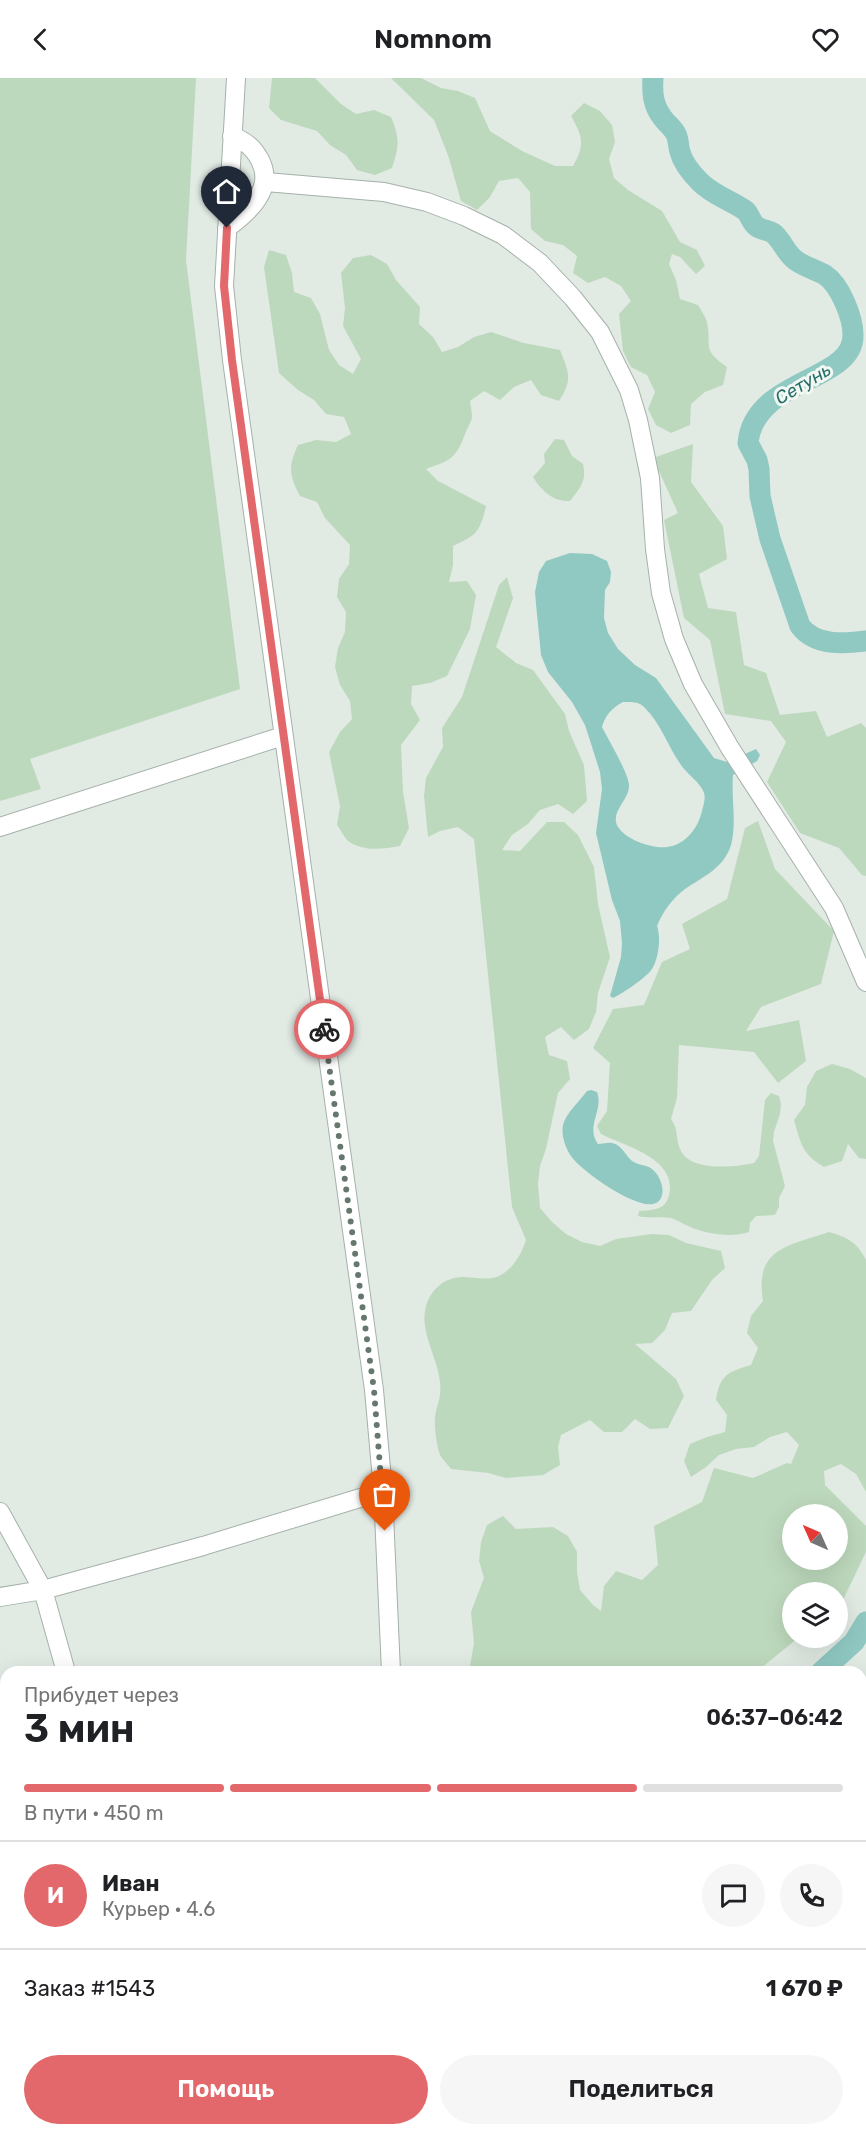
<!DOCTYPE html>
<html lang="ru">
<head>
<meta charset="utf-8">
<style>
	:root { --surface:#fff; --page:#f6f6f6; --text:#202124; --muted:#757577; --line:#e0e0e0; --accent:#e2686b }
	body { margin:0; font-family:Rubik,sans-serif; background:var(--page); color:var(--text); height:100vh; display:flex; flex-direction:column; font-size:22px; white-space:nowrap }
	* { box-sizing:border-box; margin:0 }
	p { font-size:20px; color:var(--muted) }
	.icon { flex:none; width:33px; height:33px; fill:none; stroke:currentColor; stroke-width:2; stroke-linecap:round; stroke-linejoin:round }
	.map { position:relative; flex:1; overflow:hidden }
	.drawer { position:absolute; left:0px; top:1588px; width:867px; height:470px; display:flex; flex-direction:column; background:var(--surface); border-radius:18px 18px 0 0; box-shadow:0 6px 24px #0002 }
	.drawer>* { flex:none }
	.needle { width:39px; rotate:315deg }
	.buttons { position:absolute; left:782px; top:1426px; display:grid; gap:12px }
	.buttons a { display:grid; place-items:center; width:66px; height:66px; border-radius:50%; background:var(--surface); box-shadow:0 6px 24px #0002; font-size:30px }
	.pin { position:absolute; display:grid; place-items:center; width:51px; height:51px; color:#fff; margin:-62px -26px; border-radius:50% 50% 50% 0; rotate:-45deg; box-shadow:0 0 6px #0007 }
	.pin .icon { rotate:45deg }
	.courier { position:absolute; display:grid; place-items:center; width:60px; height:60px; margin:-30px; border:4px solid #e2686b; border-radius:50%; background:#fff; color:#222; box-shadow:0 2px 8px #0007 }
	.head em { font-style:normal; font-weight:600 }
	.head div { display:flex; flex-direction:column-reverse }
	.head { display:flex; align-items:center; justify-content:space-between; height:102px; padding:0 24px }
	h1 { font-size:39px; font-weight:600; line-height:45px }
	.bar { display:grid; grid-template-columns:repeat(4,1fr); gap:9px 6px; align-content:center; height:72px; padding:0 24px }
	.bar i { height:8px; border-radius:4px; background:var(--line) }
	.bar .active { background:var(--accent) }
	.bar p { grid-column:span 4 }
	.line { display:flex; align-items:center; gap:15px; padding:0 24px; border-top:2px solid var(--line) }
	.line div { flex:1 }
	.round { display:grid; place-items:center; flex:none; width:63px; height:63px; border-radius:32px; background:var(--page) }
	.cta { display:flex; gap:12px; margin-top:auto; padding:12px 24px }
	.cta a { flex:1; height:69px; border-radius:36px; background:var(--accent); color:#fff; font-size:24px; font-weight:600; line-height:69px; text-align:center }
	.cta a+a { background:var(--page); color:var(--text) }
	header { display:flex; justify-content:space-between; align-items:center; height:78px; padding:0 24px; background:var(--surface); font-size:27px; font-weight:600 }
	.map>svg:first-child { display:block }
	.green { fill:#bdd9bd; fill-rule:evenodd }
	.water { fill:#90c9c2; fill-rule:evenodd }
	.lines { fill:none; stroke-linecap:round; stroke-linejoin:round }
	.river { stroke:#90c9c2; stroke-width:21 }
	.minor-casing { stroke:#a5b1aa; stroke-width:20 }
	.minor { stroke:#fff; stroke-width:18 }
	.done { stroke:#66776e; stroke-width:6; stroke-dasharray:0 10.8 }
	.route { stroke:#e2686b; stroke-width:8 }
	.labels { text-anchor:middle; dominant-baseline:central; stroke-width:6; stroke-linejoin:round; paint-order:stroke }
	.water-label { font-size:18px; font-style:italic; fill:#256e66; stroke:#f2f7f3 }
</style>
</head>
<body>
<header><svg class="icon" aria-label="back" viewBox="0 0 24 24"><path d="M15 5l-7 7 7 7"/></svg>Nomnom<svg class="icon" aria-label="heart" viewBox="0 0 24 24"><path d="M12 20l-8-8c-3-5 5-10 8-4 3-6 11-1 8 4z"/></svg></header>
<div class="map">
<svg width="866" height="2057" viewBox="0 0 866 2057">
	<rect width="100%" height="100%" fill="#e2eae4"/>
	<path class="green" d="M 0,0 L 196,0 L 186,182 L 240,611 L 30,681 L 41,711 L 0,723 Z
		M 272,0 L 315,0 L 341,26 L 356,36 L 374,32 L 391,39 C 400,60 399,69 392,90 L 375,97 L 357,92 L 346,77 L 330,67 L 317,53 L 281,42 L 269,30 Z
		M 391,0 L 421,0 L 441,10 L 458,13 L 475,20 L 490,53 L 522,73 L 555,88 L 573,88 C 585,67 583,59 571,38 L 584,25 L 600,33 L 612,47 L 615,64 L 609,81 L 614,100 L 628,112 L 662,133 L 680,164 L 697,172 L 705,188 L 696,196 L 680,179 L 672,176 L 669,186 L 676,202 L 680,221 L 698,227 C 701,232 705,238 707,244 C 712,269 701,271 727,289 L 723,307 L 705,314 L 691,326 L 690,347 L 671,355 L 656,347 L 648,331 L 655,314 L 647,297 L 631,289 L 623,273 L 619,236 L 631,223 L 621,208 L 605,199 L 588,205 L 573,195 L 577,178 L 563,167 L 545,163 L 531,151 L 530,114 L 518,100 L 499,103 L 490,119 L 477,132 L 461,123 L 448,77 L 434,42 Z
		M 269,172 L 286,177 L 292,195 L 294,214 L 311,220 L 320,236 L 329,272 L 339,287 L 353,296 L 361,281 L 343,248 L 345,230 L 341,195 L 353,180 L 371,177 L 387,186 L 396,202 L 420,229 L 419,246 L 433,259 L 442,274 L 458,269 L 474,259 L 491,254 L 524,265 L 560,272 C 569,295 573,301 559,323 L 541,317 L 531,302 L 514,309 L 500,322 L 484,313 L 470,323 C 474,346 472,338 464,359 C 455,382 448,383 426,391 L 438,403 L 486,428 C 480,454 477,457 453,468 L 453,487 L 449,504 L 467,503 L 476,517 L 470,551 L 447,598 L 430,605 L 412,608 L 411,626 L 420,642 L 401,667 L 403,714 L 409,750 L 400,768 C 383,771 363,774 348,763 C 344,759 341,752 337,747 L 340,728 L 329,674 L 340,654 L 352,641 L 350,623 L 340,607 L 335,589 L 338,570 L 345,554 L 346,534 L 337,519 L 339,501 L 349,486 L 350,467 L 325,440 L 317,424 L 300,418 C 289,397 288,389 298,367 L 316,362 L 336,364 L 351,356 L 344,339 L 326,336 L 314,322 L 298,312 L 279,295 L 264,189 Z
		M 555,361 L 564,362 L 572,378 L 583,386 C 587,403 580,410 570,423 C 553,424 542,413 533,399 L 545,385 L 544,376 Z
		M 693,366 L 691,404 L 723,448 L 727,481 L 699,496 L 708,530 L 736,534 L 744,587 L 766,595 L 780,637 L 816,633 L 827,659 L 861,645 L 866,650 L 866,798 L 862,797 L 839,770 L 800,755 L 767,704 L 786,664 L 771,643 L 725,636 L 710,562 L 684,540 L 664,442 L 678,435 L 653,380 Z
		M 507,499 L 513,520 L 496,569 L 516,585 L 533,592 L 565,636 L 569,653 L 584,687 L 587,723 L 573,736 L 558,726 L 540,732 L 528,746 L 512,757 L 502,772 L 520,773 L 547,744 L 564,744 L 578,757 L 594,789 L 598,826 L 610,879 L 598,915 L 596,934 L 589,951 L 574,962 L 561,949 L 545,959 L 549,977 L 567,983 L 570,1001 L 558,1015 L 546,1071 L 540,1088 L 538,1106 L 540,1130 L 552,1144 L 566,1156 L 582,1164 L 600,1168 L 616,1161 L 652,1156 L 669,1157 L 686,1165 L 721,1173 L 725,1190 L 712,1202 L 691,1233 L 672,1235 L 665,1252 L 652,1265 L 635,1266 L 676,1301 L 684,1318 L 668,1350 L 650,1351 L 635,1341 L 622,1354 L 604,1354 L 590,1342 L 561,1357 L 558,1369 L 560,1387 L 543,1397 L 506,1400 L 488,1395 L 451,1391 C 448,1387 443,1382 440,1377 C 437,1368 434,1350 435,1340 C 436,1327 442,1321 440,1304 C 438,1282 421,1255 425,1233 C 428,1214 443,1199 463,1199 C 474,1199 488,1203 499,1198 C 513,1191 521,1177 526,1162 L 512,1129 L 474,761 L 458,749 L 440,753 L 428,759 L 424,718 L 426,700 L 443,669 L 442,650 L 462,619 L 499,507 Z
		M 758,743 L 775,791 L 834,853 L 821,906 L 761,929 L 746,953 L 799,942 L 806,983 L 778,1005 L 754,974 L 679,967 L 677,1020 L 671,1041 C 679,1051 675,1062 681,1073 C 692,1094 735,1089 754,1085 L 759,1078 L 765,1022 L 771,1015 L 779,1018 L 781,1026 L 780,1036 L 774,1054 L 773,1063 L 785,1108 L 779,1120 L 779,1129 L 775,1137 L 756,1138 L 750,1145 L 749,1154 C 731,1160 706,1156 688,1148 C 683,1146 677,1142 671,1140 C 661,1138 649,1141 638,1138 L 639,1133 C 653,1132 666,1132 669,1117 C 678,1080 624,1068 601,1056 L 597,1048 L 607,1033 L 610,985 L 593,970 L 613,931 L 644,927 L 662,884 L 690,871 L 682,846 L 727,821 L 745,750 Z
		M 832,986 L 850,991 L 866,1000 L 866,1081 L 859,1080 L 848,1066 L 842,1083 L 824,1089 C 802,1076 801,1066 794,1042 L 805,1027 L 807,1009 L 816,993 Z
		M 829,1154 C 847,1159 857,1164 866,1182 L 866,1414 L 856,1396 L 841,1386 L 824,1393 L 825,1407 L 866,1448 L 866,1474 L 842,1524 L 837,1528 L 837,1515 L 792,1515 L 792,1560 L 798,1560 L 756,1594 L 469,1594 L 474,1565 L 471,1534 L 484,1500 L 479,1483 L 481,1464 L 487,1447 L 503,1438 L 516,1451 L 553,1449 L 568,1458 L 577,1474 L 577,1494 L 580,1512 L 593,1527 L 601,1533 L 604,1508 L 616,1493 L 642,1502 L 658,1487 L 654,1448 L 702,1424 L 714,1390 L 753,1400 L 787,1385 L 791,1386 L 799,1367 L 787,1354 L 770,1359 L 754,1369 L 736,1371 L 719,1377 L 706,1389 L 691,1399 L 684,1383 L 690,1366 L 707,1359 L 725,1354 L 727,1337 L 716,1322 C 720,1297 727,1294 751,1287 L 758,1270 L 747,1255 L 751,1238 L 763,1223 C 754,1170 788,1168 829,1154 ZM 792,1437 L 837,1437 L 837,1482 L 792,1482 Z
		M 861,1762 L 866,1765 L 866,1887 L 861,1886 Z
		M 0,1911 L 6,1913 L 6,2034 L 2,2033 L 0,2029 Z"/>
	<path class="water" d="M 570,475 L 592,476 L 607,483 L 611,494 L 610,504 L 605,512 L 604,540 L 608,555 L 618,571 L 635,587 L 656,600 L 714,680 L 727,684 L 756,671 L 760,677 L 757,683 L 733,697 C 731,720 737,744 731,767 C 724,790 703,799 685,811 C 673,820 663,833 657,848 C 661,859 659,880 652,891 C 647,899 622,916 613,920 L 610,918 L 621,879 L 622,865 L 620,843 L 612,822 L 596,755 L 602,711 L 600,694 L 585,647 L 572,624 L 548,594 L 541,577 L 536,526 L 535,514 L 539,494 L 546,483 ZM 623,624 C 631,624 638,623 644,629 C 661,645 668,669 681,687 C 687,696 701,705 704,715 C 706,721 703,728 702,733 C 697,754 681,772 657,769 C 644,767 626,761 618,749 C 609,734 630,722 629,707 C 628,694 609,663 602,649 C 605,637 612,630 623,624 Z
		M 591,1012 L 597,1014 C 604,1032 585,1049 598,1066 C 602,1066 608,1064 612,1065 C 622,1067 625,1077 632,1083 C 639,1088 647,1086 653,1092 C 662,1099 669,1122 653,1126 C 634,1130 581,1093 571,1078 C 565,1069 561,1057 563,1047 C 566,1035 580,1023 587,1013 Z"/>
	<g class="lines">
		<path class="river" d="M 653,0 C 652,15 653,27 662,39 C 666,45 673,50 676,56 C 679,62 678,68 680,74 C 683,85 692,96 700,104 C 714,118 731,122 746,133 C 750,137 751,144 756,148 C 761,152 768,152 773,155 C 781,161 785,173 793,180 C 801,188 815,191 825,197 C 840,207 853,239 853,257 C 854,304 754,300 748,365 L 757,382 L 759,391 L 760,418 L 770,461 L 800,548 C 815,568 844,566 866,563
			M 821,1594 L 854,1564 L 866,1544
			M 861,1901 L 866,1906"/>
		<defs>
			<path id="minor" d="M 236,0 L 224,208 L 232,282 L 374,1312 L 383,1413 L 391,1594
				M 266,104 L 384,114 L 427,124 L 464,138 L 503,157 L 540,185 L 573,220 L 600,254 L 629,312 L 638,342 L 650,400 L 655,471 L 661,515 L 674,561 L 693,606 L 730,670 L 834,830 L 866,904
				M 227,150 C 249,134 275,111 260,82 C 253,69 245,63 232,58
				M 0,749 L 283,658
				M 0,1434 L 43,1512 L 66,1594
				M 0,1519 L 43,1512 L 203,1468 L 383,1413
				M 0,1902 L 6,1903
				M 393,2052 L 393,2057
				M 634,2052 L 639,2057"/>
		</defs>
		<use href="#minor" class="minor-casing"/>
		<use href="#minor" class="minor"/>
	</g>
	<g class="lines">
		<path class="done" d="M 324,951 L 374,1312 L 385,1453"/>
		<path class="route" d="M 227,150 L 224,208 L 232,282 L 324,951"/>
	</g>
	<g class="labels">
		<g class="water-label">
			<text transform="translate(803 306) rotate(-31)">Сетунь</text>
		</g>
	</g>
</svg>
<div class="buttons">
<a><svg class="needle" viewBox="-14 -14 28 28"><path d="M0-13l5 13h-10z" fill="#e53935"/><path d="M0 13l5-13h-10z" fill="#757577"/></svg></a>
<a><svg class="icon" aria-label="layers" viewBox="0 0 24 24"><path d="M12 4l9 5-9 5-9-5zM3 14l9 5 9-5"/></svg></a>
</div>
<div class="pin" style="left:385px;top:1453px;background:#ea580c"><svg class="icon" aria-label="bag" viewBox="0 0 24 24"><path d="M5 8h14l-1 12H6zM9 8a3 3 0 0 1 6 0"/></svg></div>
<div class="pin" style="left:227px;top:150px;background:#1f2937"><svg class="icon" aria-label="home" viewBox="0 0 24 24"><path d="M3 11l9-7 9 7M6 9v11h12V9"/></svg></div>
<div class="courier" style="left:324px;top:951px"><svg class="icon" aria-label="bike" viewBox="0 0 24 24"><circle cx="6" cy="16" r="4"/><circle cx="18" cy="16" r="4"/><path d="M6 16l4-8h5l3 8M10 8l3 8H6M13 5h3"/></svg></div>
<section class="drawer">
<div class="head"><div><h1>3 мин</h1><p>Прибудет через</p></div><em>06:37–06:42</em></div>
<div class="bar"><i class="active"></i><i class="active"></i><i class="active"></i><i></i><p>В пути · 450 m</p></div>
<div class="line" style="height:108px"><b class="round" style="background:var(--accent);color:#fff">И</b><div><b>Иван</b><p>Курьер · 4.6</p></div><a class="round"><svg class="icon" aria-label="chat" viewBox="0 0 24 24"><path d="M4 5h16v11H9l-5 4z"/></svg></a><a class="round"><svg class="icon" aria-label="phone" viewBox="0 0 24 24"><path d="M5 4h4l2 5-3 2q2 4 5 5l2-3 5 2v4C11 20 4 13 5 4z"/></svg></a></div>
<div class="line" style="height:78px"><div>Заказ #1543</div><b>1 670 ₽</b></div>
<div class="cta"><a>Помощь</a><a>Поделиться</a></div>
</section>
</div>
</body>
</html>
